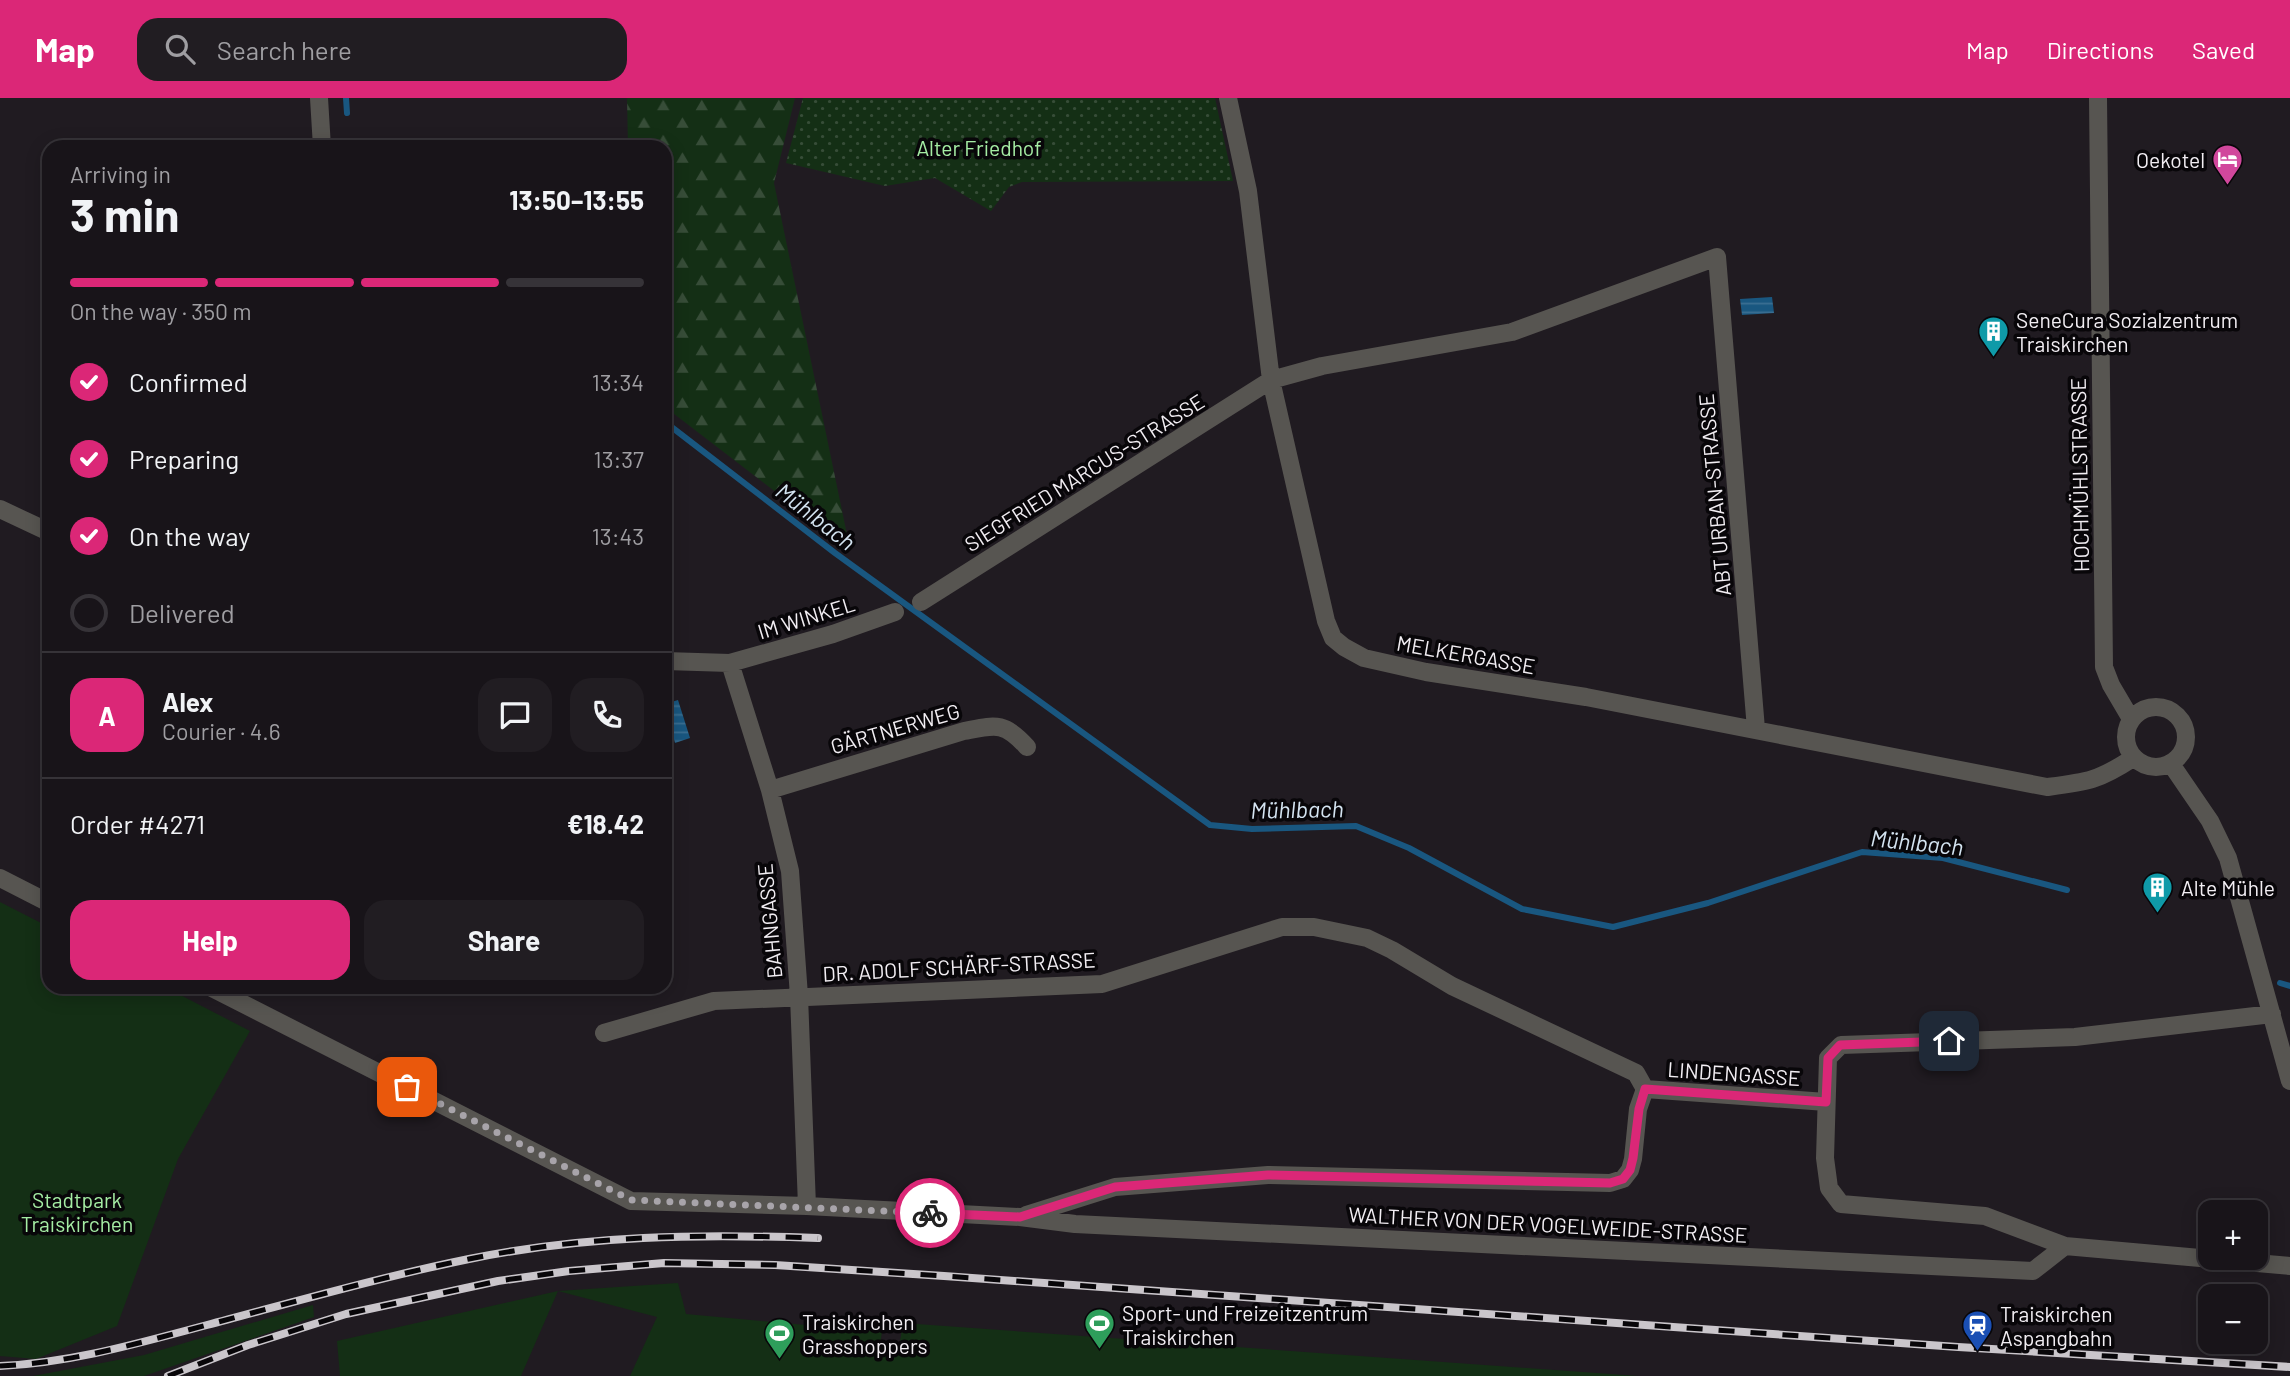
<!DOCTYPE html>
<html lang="en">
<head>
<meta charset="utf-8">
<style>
	:root { --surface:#181419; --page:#211d22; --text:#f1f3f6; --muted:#9f9ea2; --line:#363338; --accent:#db2777 }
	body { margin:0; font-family:Barlow,sans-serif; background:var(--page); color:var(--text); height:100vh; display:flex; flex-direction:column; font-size:26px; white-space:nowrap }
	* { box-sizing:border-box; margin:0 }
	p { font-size:23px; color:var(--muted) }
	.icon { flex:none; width:38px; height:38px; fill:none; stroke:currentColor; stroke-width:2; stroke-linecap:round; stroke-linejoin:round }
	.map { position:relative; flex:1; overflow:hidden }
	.drawer { position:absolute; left:42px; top:42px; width:630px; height:854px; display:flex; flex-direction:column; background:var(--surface); border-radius:21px; box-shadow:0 4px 18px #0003,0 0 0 2px var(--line) }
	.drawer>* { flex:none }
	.controls { position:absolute; left:2198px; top:1102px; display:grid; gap:14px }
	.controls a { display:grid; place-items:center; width:70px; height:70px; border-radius:14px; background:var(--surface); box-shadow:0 4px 18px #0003,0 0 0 2px var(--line); font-size:35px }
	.pin { position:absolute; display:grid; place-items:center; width:60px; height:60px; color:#fff; margin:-30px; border-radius:14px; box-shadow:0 4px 10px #0006 }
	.courier { position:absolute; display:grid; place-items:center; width:70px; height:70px; margin:-35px; border:5px solid #db2777; border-radius:50%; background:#fff; color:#222; box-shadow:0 2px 9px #0007 }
	.overview em { font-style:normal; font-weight:700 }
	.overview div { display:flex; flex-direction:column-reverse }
	.overview { display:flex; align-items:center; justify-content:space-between; height:119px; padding:0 28px }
	h1 { font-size:46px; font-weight:700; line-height:52px }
	.bar { display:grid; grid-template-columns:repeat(4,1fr); gap:10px 7px; align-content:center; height:84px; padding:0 28px }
	.bar i { height:9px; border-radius:5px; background:var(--line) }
	.bar .selected { background:var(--accent) }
	.bar p { grid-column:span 4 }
	.line { display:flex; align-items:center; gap:18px; padding:0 28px; border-top:2px solid var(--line) }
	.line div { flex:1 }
	.round { display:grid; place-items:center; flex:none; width:74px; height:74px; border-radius:21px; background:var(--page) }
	ol { padding:0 28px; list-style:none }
	li { display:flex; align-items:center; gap:21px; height:77px }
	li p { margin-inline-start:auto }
	li .icon { padding:7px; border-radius:50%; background:var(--accent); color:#fff; stroke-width:4 }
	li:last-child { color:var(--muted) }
	li i { width:38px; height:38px; border:4px solid var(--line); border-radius:50% }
	.action { display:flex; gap:14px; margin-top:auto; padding:14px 28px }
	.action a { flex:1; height:80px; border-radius:21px; background:var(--accent); color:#fff; font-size:28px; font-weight:700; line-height:80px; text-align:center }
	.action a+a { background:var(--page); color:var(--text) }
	header { display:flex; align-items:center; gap:42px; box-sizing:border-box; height:98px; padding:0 35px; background:var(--accent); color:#fff }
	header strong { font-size:33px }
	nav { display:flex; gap:38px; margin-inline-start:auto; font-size:24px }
	.search { width:490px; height:63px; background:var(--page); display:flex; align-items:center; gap:18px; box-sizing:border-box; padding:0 24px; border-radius:21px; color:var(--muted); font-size:26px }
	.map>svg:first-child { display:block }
	.green { fill:#142f15 }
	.forest { fill:url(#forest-firs) }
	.garden { fill:url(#garden-dots) }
	.water { fill:url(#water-rules) }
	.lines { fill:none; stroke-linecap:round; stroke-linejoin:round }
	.stream { stroke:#195780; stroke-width:6 }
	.street { stroke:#575551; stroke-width:18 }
	.rail-casing { stroke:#cac6cb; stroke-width:8 }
	.rail { stroke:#080609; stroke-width:5; stroke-dasharray:16; stroke-linecap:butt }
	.done { stroke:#a8a4aa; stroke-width:7; stroke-dasharray:0 12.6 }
	.route { stroke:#db2777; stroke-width:9 }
	.labels { text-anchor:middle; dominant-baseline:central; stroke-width:7; stroke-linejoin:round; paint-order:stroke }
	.park-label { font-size:21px; fill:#a5eda4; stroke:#080609 }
	.poi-label { font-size:21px; fill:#f2eef3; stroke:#080609; text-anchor:start }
	.street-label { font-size:21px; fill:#f2eef3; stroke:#080609 }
	.water-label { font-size:23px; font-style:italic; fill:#d4e4f1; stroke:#080609 }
</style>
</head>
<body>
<header>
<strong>Map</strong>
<div class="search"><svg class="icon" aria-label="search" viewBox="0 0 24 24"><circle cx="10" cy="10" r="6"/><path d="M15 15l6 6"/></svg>Search here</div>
<nav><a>Map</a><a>Directions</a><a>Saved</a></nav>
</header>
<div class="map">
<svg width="2290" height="1278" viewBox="0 0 2290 1278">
	<defs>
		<pattern id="forest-firs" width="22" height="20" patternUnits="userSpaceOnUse" patternTransform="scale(1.75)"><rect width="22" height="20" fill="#142f15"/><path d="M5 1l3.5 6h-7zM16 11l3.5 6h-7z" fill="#374d38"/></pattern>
		<pattern id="garden-dots" width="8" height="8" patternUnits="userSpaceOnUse" patternTransform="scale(1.75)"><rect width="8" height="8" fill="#142f15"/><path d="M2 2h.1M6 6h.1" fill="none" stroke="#374d38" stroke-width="1.8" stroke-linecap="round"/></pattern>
		<pattern id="water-rules" width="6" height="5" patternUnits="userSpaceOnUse" patternTransform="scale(1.75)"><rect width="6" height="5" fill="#195780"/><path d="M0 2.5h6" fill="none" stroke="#3b6f92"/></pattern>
	</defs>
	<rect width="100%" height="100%" fill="#201b21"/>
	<path class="green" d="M 0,804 L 49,829 L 49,889 L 165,889 L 250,933 L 178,1061 L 117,1228 L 36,1261 L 0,1258 Z
		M 678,1185 L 686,1216 L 882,1234 L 880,1247 L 899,1249 L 903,1225 L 1638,1278 L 630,1278 L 657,1219 L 558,1193 L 521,1278 L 340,1278 L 337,1243 L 558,1193 Z
		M 313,1207 L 314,1219 L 144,1278 L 33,1278 L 144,1257 Z"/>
	<path class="forest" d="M 627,0 L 795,0 L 774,85 L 850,451 L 665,309 L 665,49 L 628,49 Z"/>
	<path class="garden" d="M 803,0 L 1215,0 L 1233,83 L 1022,84 L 1009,89 L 991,113 L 935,80 L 885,88 L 786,65 Z"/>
	<path class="water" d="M 1772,199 L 1774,215 L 1742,217 L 1740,201 Z
		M 678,602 L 690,640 L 675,645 L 665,606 Z"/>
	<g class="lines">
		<path class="stream" d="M 346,0 L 347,15
			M 665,324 L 835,455 L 1210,727 L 1252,731 L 1356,728 L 1409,750 L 1522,811 L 1613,829 L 1708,805 L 1862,754 L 1943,760 L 2067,792
			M 2280,885 L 2290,888"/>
		<path class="street" d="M 319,0 L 322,49
			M 1228,0 L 1248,93 L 1271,282 L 1326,523 L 1333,540 L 1344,549 L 1364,560 L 1426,574 L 1586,599 L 2047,689 C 2087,684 2098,683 2133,660
			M 2098,0 L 2104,569 L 2111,587 L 2131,621
			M 0,411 L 49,434
			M 921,504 L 1271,282 L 1322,268 L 1512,234 L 1717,159 L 1756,631
			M 665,563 L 730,565 L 770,692 L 790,773 L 799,898 L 807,1108
			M 730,565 L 833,536 L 895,514
			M2126 639a30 30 0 1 1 60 0a30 30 0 1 1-60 0Z
			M 2171,666 L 2210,723 L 2228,760 L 2290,983
			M 770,692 L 964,633 C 995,627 1004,623 1027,649
			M 0,780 L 49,805
			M 210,889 L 631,1103 L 807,1108 L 1020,1119 L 1075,1126 L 2033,1173 L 2065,1148
			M 2272,916 L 2075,939 L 1841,947 L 1828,960 L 1825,1060 L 1829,1090 L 1841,1106 L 1985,1118 L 2065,1148 L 2290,1168
			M 604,935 L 714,903 L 1102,886 L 1282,829 L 1314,829 L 1367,840 L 1392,852 L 1452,888 L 1636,975 L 1645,991
			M 1645,991 L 1826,1004
			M 1026,1117 L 1115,1089 L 1268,1077 L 1610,1085 L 1623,1081 L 1630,1072 L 1633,1061 L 1638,1011 L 1645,991"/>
		<defs>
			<path id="rail" d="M 0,1268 C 71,1265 139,1245 207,1227 C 294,1204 381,1179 469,1161 C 587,1137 699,1136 818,1140
				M 168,1278 L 248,1247 L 346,1216 L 498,1183 L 569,1173 L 664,1165 L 775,1167 L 944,1178 L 1958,1249 L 2290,1269"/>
		</defs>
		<use href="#rail" class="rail-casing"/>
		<use href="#rail" class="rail"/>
	</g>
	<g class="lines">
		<path class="done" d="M 407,989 L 631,1102 L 930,1115"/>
		<path class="route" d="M 930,1115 L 1020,1119 L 1115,1089 L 1268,1077 L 1610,1085 L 1623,1081 L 1630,1072 L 1633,1060 L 1639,1011 L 1645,991 L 1826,1004 L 1828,960 L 1840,947 L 1949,943"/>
	</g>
	<defs>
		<symbol id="hotel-pin" viewBox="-11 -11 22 30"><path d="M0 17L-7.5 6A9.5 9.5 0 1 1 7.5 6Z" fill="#d1479c" stroke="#080609"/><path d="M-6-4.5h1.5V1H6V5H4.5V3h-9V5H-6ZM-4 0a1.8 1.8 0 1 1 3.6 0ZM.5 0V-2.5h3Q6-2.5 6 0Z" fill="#fff"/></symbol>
		<symbol id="building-pin" viewBox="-11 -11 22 30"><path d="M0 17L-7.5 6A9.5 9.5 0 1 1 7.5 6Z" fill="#0f9aa8" stroke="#080609"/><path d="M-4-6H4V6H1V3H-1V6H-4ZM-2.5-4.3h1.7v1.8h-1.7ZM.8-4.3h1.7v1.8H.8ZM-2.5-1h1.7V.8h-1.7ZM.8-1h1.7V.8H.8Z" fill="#fff"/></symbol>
		<symbol id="stadium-pin" viewBox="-11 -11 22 30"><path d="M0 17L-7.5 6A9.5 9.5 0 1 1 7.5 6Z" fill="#2e9e5b" stroke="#080609"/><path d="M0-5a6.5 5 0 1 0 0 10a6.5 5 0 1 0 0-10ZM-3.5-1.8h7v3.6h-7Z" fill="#fff"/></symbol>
		<symbol id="station-pin" viewBox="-11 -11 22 30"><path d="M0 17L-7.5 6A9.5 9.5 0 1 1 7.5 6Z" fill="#1a4fb4" stroke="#080609"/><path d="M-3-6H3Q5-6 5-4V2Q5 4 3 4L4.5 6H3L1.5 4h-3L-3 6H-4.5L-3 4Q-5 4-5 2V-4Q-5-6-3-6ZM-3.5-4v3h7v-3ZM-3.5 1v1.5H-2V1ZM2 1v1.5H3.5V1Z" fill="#fff"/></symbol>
	</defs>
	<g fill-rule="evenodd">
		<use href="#hotel-pin" x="2210" y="44" width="35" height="47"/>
		<use href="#building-pin" x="1976" y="216" width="35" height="47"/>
		<use href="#building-pin" x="2140" y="772" width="35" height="47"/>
		<use href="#stadium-pin" x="1082" y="1208" width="35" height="47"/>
		<use href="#station-pin" x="1960" y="1210" width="35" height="47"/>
		<use href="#stadium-pin" x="762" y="1218" width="35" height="47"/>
	</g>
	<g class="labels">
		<g class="park-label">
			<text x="979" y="49">Alter Friedhof</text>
			<text x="77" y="1101">Stadtpark<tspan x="77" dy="24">Traiskirchen</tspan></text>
		</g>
		<g class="poi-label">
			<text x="2205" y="61" text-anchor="end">Oekotel</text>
			<text x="2016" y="221">SeneCura Sozialzentrum<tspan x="2016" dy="24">Traiskirchen</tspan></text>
			<text x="2181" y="789">Alte Mühle</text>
			<text x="1122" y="1214">Sport- und Freizeitzentrum<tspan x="1122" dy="24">Traiskirchen</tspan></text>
			<text x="2000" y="1215">Traiskirchen<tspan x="2000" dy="24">Aspangbahn</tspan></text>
			<text x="802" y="1223">Traiskirchen<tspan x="802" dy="24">Grasshoppers</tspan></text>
		</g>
		<g class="street-label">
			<text transform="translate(1084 374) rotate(-32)">SIEGFRIED MARCUS-STRASSE</text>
			<text transform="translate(2079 377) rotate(-91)">HOCHMÜHLSTRASSE</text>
			<text transform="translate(1714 397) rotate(-95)">ABT URBAN-STRASSE</text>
			<text transform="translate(806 519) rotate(-17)">IM WINKEL</text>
			<text transform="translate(1466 556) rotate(10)">MELKERGASSE</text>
			<text transform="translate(895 630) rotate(-16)">GÄRTNERWEG</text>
			<text transform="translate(769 823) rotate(-95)">BAHNGASSE</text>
			<text transform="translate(959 868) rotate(-3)">DR. ADOLF SCHÄRF-STRASSE</text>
			<text transform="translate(1734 975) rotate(4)">LINDENGASSE</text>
			<text transform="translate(1548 1126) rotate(3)">WALTHER VON DER VOGELWEIDE-STRASSE</text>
		</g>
		<g class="water-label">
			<text transform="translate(816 418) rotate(38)">Mühlbach</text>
			<text transform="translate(1297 711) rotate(-1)">Mühlbach</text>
			<text transform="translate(1917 744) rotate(6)">Mühlbach</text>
		</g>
	</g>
</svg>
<div class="controls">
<a>+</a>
<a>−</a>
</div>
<div class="pin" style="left:407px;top:989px;background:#ea580c"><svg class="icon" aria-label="bag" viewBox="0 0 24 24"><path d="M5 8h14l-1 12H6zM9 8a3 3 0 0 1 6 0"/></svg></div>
<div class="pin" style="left:1949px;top:943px;background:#1f2937"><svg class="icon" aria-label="home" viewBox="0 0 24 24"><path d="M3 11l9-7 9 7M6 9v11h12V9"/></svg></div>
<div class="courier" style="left:930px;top:1115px"><svg class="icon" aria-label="bike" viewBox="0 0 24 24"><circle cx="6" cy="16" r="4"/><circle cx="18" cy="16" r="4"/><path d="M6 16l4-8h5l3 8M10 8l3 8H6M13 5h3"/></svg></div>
<section class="drawer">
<div class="overview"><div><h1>3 min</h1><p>Arriving in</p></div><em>13:50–13:55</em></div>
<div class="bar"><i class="selected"></i><i class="selected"></i><i class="selected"></i><i></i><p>On the way · 350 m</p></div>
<ol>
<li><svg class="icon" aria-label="check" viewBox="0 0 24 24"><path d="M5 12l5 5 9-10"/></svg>Confirmed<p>13:34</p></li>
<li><svg class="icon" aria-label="check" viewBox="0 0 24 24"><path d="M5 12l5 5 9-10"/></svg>Preparing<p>13:37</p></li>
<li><svg class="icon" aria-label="check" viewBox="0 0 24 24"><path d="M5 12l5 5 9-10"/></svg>On the way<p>13:43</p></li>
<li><i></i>Delivered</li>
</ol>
<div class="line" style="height:126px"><b class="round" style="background:var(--accent);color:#fff">A</b><div><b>Alex</b><p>Courier · 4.6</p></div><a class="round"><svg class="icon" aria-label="chat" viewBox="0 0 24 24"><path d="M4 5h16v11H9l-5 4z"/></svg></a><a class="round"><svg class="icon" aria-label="phone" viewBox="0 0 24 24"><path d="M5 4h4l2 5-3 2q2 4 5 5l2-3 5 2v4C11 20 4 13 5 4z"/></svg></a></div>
<div class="line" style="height:91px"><div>Order #4271</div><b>€18.42</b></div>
<div class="action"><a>Help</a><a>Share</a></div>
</section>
</div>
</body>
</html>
